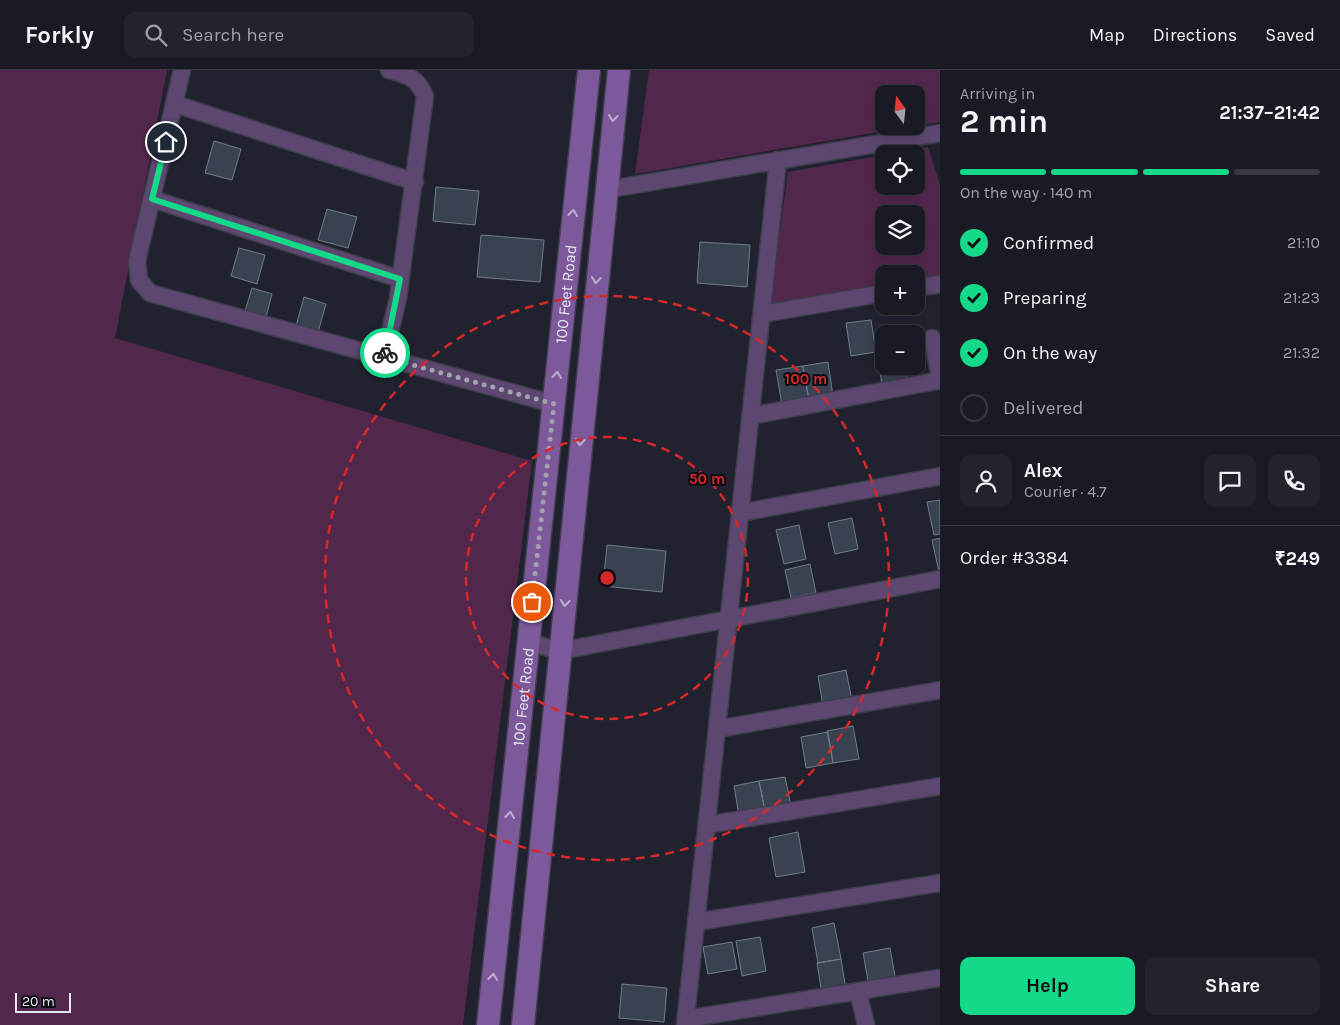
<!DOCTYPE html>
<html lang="en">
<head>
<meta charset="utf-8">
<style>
	:root { --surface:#191a24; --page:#22232c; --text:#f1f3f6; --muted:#9fa1a6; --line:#373841; --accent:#14d989 }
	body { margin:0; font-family:Karla,sans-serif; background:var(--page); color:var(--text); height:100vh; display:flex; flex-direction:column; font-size:19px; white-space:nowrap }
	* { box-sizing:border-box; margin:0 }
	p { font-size:16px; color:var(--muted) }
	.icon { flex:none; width:28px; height:28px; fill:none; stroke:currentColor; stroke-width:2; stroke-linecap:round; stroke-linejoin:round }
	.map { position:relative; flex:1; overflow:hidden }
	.panel { display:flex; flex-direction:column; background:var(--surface); width:400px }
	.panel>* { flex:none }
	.needle { width:32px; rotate:345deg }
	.fabs { position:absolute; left:875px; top:15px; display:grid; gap:10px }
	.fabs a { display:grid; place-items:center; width:50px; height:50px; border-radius:10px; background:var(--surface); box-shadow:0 2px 12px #0003,0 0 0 1px var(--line); font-size:25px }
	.scale { position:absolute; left:15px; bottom:12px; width:56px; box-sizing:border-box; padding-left:5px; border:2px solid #e6e7f1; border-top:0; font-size:14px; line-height:18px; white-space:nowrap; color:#e6e7f1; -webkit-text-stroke:4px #0c0c12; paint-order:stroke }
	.pin { position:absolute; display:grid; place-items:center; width:42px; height:42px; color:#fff; margin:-21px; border:2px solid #fff; border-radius:50%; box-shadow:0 1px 5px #0007 }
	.courier { position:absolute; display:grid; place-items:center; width:50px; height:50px; margin:-25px; border:4px solid #14d989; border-radius:50%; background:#fff; color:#222; box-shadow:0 1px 6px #0007 }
	.overview em { font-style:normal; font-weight:700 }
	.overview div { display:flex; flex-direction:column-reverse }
	.overview { display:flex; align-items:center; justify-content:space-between; height:85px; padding:0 20px }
	h1 { font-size:32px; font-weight:700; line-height:38px }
	.bar { display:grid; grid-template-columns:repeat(4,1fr); gap:8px 5px; align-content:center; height:60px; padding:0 20px }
	.bar i { height:6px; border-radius:4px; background:var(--line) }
	.bar .current { background:var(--accent) }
	.bar p { grid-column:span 4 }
	.line { display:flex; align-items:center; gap:12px; padding:0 20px; border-top:1px solid var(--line) }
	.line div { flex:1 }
	.round { display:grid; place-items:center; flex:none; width:52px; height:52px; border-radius:10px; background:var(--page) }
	ol { padding:0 20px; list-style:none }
	li { display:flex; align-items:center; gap:15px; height:55px }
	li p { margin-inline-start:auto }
	li .icon { padding:5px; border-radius:50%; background:var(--accent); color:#111; stroke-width:4 }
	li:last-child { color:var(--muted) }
	li i { width:28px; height:28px; border:2px solid var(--line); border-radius:50% }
	.action { display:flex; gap:10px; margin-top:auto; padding:10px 20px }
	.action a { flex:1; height:58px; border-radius:10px; background:var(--accent); color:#111; font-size:20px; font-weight:700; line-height:58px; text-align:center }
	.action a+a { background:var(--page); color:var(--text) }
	header { display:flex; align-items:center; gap:30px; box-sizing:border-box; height:70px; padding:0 25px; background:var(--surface); border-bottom:1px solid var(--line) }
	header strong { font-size:24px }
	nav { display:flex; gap:28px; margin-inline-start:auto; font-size:18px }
	.search { width:350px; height:45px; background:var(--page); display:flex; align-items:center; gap:12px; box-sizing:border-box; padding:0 18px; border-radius:10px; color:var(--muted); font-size:19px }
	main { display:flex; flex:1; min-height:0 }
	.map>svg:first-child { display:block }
	.green { fill:#52274c; fill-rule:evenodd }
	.building { fill:#394250; stroke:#707b8a }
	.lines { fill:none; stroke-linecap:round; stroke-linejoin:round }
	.street-casing { stroke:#3d3e4b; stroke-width:19 }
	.secondary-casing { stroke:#3d3e4b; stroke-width:25 }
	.street { stroke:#5d4771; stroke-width:16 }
	.secondary { stroke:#7d599c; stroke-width:22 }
	.oneway { stroke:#bcaecf }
	.done { stroke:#a1a2ad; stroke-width:5; stroke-dasharray:0 9 }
	.route { stroke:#14d989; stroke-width:6 }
	.ring { fill:none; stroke:#d62828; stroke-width:2.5; stroke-dasharray:9 6 }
	.labels { text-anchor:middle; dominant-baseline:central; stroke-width:4; stroke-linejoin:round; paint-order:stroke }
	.street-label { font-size:16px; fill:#e6e7f1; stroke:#0c0c12 }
	.centre { fill:#d62828; stroke:#0c0c12; stroke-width:2.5 }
	.ring-label { font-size:15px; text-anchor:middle; font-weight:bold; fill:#d62828; stroke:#0c0c12; stroke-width:4; stroke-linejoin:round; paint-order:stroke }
</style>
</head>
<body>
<header>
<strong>Forkly</strong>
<div class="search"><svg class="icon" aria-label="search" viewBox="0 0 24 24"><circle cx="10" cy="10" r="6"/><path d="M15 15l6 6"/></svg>Search here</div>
<nav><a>Map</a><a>Directions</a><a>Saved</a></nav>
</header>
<main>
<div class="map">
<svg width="940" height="955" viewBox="0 0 940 955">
	<rect width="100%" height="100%" fill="#212230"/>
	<path class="green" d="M 0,0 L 167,0 L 115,268 L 532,391 L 463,955 L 0,955 Z
		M 649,0 L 940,0 L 940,52 L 916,56 L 916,24 L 884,24 L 884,56 L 913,56 L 635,104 Z
		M 928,77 L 940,115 L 940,206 L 916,210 L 916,204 L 884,204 L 884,216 L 770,235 L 788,102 L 884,85 L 884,116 L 916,116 L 916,84 L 889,84 ZM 884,144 L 916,144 L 916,176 L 884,176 Z"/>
	<path class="building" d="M 214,71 L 241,79 L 232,110 L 205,103 Z
		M 436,117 L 479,121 L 475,155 L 433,151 Z
		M 327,139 L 357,147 L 348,178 L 318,170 Z
		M 481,165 L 544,170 L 540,212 L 477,207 Z
		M 700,172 L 750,175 L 747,217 L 697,213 Z
		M 239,178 L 265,185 L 257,214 L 231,206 Z
		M 252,218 L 272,224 L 266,247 L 245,241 Z
		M 304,227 L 326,234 L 318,262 L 296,256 Z
		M 871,250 L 876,282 L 851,286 L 846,253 Z
		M 884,286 L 884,296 L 905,296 L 908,312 L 882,316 L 878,287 Z
		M 828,292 L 833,326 L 809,330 L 803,296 Z
		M 803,296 L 809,331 L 782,335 L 776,300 Z
		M 940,430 L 940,464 L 934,465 L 927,432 Z
		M 852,448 L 858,479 L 835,484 L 828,453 Z
		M 799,455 L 806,489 L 784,494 L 776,460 Z
		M 940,468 L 940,502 L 939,502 L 932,470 Z
		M 607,475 L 666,481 L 662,522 L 603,516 Z
		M 810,494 L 816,523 L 791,528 L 785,500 Z
		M 846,600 L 852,631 L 823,636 L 818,606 Z
		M 853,656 L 859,689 L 833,693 L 827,661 Z
		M 828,662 L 833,693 L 806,698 L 801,667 Z
		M 785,707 L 791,736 L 765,741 L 759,711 Z
		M 759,711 L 765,741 L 739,746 L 734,716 Z
		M 798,762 L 805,802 L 776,807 L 769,768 Z
		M 834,853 L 841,889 L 818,893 L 812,858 Z
		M 760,867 L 766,901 L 742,906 L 736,871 Z
		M 732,872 L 737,899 L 708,904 L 703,877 Z
		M 890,878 L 896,912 L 869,916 L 863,883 Z
		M 841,889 L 846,920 L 822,924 L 817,893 Z
		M 622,914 L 667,918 L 664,952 L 619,948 Z"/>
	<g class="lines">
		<defs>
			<path id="street" d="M 182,0 L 137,191 L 139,210 L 150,223 L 554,334
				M 175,34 L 415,112
				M 605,120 L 940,63
				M 152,129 L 400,209
				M 916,218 L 940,214
				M 762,244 L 884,223
				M 932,268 L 940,306
				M 384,287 L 398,228 L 425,26 C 417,7 407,5 389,0
				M 751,346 L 940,310
				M 740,443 L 940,406
				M 528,572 L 560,581 L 940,509
				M 717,659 L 940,620
				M 707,755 L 940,716
				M 696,852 L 940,813
				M 858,921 L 866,955
				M 686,949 L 940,908
				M 685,955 L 778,90"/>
			<g id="secondary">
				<path id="s1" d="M 488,955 L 589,0"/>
				<path d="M 523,955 L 619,0"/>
			</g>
		</defs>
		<use href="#street" class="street-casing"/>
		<use href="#secondary" class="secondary-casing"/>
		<use href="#street" class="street"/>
		<use href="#secondary" class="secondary"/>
	</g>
	<defs><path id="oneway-chevron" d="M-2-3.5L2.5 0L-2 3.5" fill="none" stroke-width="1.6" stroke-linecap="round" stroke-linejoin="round" transform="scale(1.25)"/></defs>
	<g class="oneway">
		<use href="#oneway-chevron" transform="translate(613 48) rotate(97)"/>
		<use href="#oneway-chevron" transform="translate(573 143) rotate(-84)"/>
		<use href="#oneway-chevron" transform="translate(596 210) rotate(96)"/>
		<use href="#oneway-chevron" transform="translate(557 305) rotate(-84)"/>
		<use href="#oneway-chevron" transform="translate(580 372) rotate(96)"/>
		<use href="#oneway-chevron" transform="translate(565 533) rotate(96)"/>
		<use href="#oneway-chevron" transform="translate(510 745) rotate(-84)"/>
		<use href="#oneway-chevron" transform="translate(493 907) rotate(-84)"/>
	</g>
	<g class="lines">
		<path class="done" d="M 385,283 L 384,287 L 554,334 L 532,532"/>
		<path class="route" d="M 166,72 L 152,129 L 400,209 L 385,283"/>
	</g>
	<g class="ring">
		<circle cx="607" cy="508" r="141"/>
		<circle cx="607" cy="508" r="282"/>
	</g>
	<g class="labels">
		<g class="street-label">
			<text stroke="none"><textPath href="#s1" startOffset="735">100 Feet Road</textPath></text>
			<text stroke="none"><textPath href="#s1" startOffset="330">100 Feet Road</textPath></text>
		</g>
	</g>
	<circle cx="607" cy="508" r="8" class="centre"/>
	<g class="ring-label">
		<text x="806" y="314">100 m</text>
		<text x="707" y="414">50 m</text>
	</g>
</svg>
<div class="fabs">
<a><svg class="needle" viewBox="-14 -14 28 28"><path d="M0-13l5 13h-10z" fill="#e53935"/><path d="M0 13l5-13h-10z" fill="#9fa1a6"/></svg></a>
<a><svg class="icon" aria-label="locate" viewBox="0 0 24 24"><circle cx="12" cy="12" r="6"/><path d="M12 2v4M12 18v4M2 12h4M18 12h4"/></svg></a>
<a><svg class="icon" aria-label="layers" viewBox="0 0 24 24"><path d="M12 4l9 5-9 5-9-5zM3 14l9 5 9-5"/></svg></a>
<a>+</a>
<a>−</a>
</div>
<div class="scale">20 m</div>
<div class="pin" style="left:532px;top:532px;background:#ea580c"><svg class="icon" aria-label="bag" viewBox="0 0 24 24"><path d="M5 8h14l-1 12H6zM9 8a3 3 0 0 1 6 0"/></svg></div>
<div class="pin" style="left:166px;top:72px;background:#1f2937"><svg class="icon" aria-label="home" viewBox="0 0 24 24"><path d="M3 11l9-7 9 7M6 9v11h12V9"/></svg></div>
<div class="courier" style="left:385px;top:283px"><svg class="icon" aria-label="bike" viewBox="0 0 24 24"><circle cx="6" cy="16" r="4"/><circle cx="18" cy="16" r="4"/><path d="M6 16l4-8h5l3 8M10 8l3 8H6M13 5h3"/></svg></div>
</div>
<section class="panel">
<div class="overview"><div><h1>2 min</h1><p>Arriving in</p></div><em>21:37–21:42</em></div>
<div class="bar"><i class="current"></i><i class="current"></i><i class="current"></i><i></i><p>On the way · 140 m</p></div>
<ol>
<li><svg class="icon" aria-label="check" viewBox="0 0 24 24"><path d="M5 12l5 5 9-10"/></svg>Confirmed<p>21:10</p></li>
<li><svg class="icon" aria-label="check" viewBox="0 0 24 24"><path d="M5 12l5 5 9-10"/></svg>Preparing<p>21:23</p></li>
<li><svg class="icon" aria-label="check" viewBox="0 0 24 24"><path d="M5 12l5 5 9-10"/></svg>On the way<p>21:32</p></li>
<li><i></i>Delivered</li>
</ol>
<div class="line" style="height:90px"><a class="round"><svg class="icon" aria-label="person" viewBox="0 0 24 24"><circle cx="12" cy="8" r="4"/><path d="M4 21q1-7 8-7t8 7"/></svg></a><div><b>Alex</b><p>Courier · 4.7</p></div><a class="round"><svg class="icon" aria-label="chat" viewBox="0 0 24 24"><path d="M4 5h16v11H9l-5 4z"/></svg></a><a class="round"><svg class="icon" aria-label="phone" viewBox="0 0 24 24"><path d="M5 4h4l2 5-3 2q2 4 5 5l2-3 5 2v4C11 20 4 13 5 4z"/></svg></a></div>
<div class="line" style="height:65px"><div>Order #3384</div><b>₹249</b></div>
<div class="action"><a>Help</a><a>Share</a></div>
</section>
</main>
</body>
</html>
